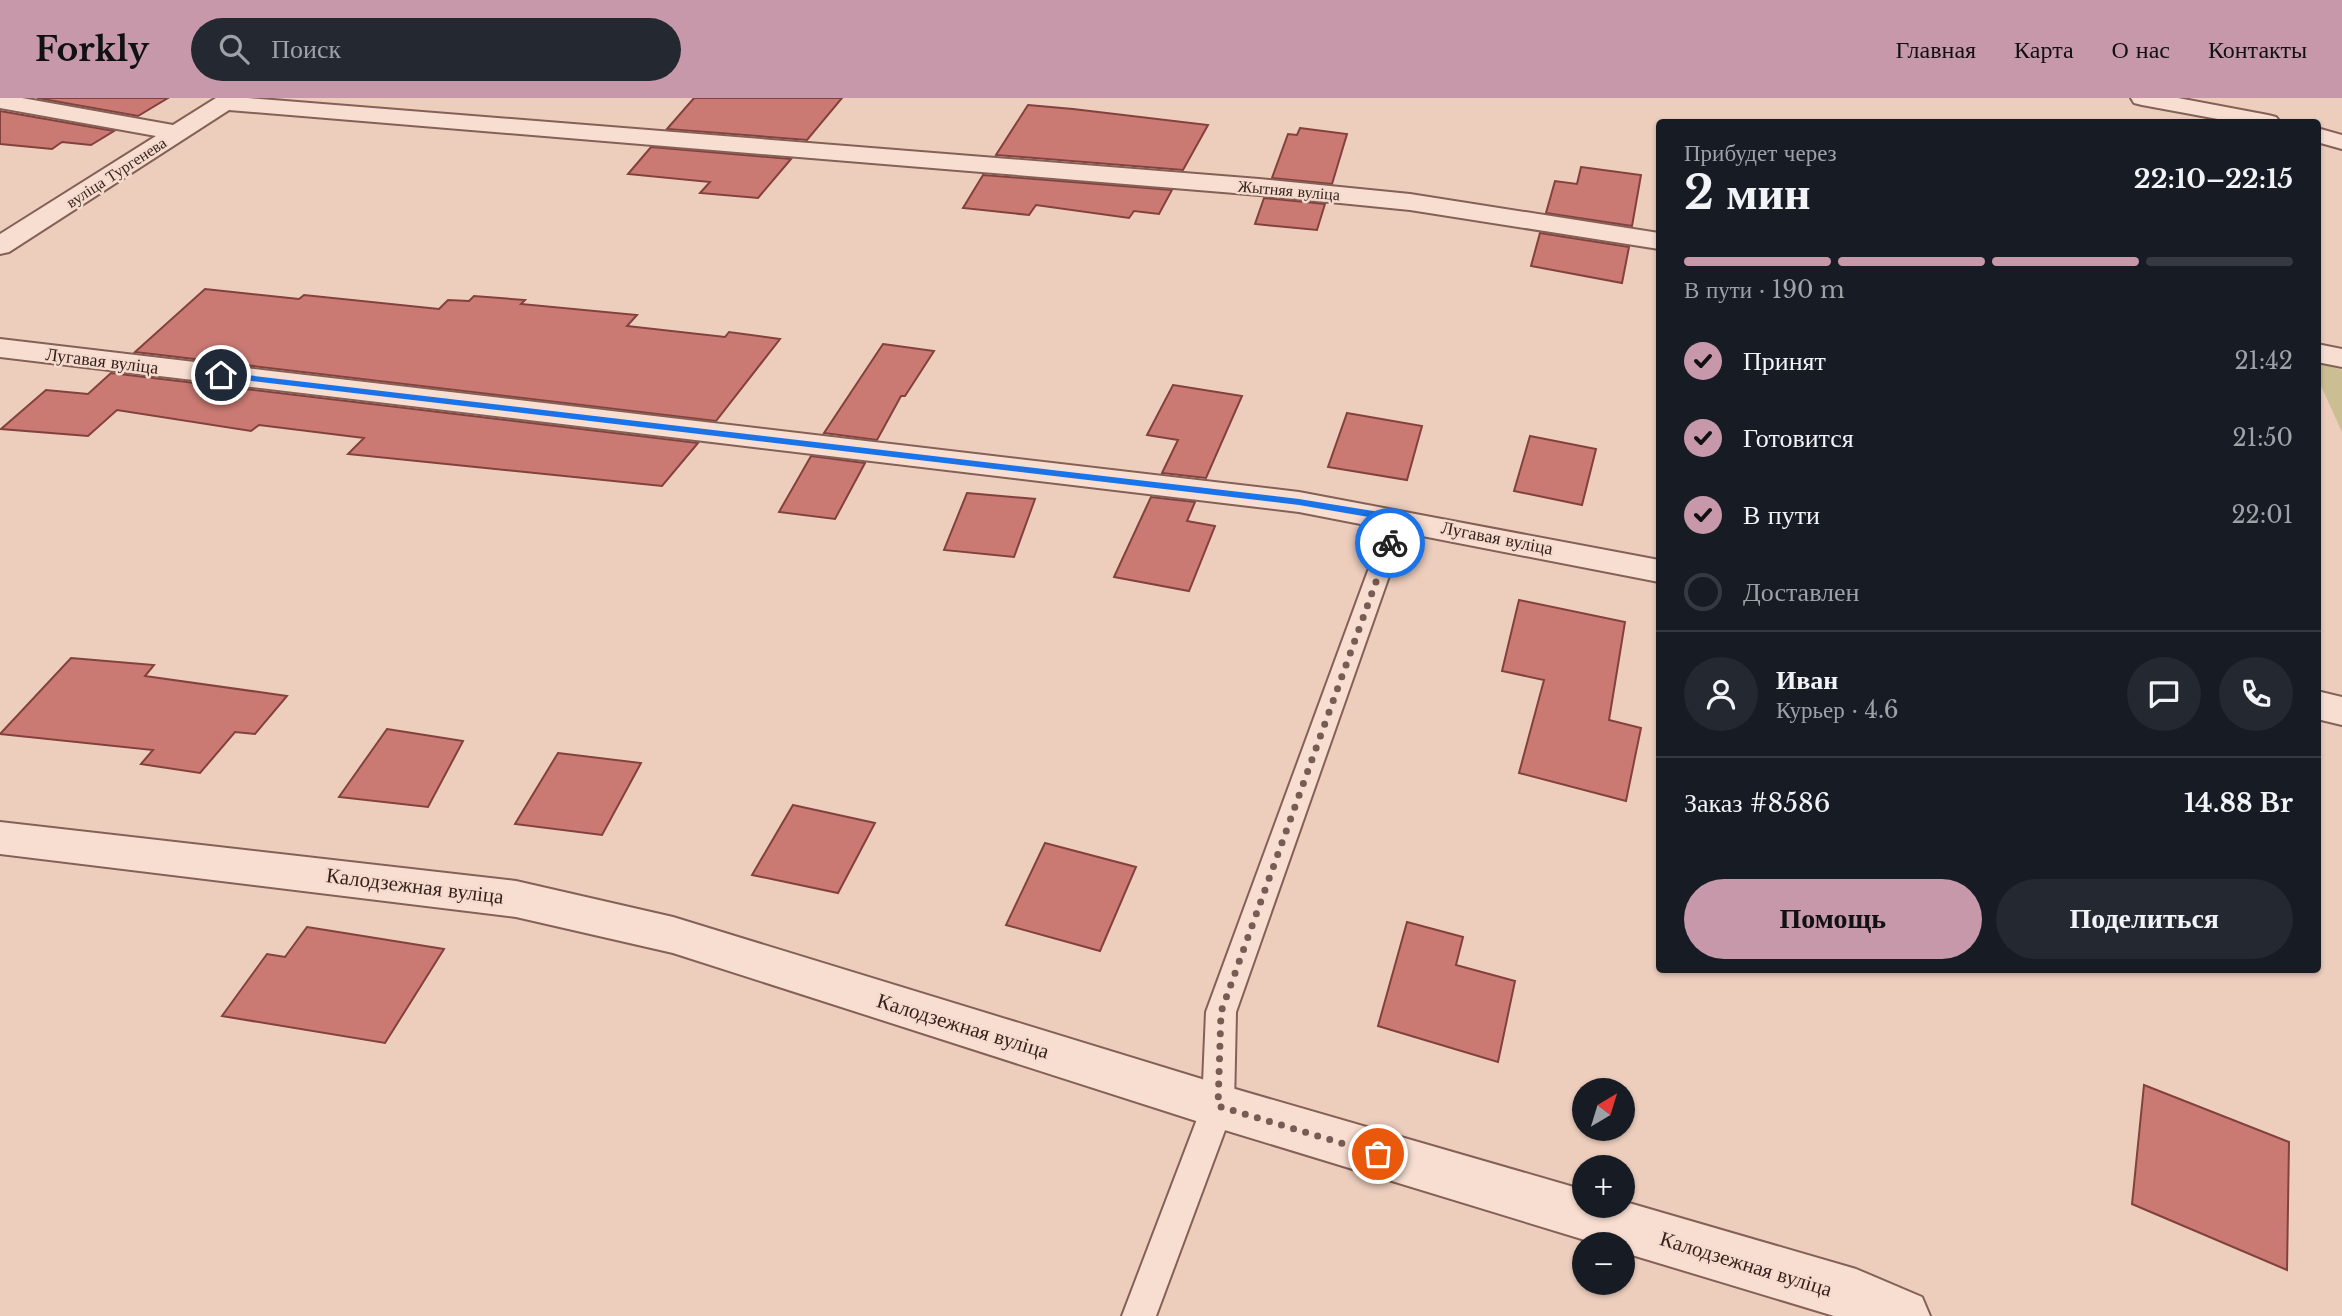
<!DOCTYPE html>
<html lang="ru">
<head>
<meta charset="utf-8">
<style>
	:root { --surface:#171b24; --page:#242831; --text:#f1f3f6; --muted:#9ea1a6; --line:#363941; --accent:#c698aa }
	body { margin:0; font-family:"Libre Baskerville",serif; background:var(--page); color:var(--text); height:100vh; display:flex; flex-direction:column; font-size:26px; white-space:nowrap }
	* { box-sizing:border-box; margin:0 }
	p { font-size:23px; color:var(--muted) }
	.icon { flex:none; width:38px; height:38px; fill:none; stroke:currentColor; stroke-width:2; stroke-linecap:round; stroke-linejoin:round }
	.map { position:relative; flex:1; overflow:hidden }
	.side { position:absolute; left:1656px; top:21px; width:665px; height:854px; display:flex; flex-direction:column; background:var(--surface); border-radius:7px; box-shadow:0 2px 5px #0004 }
	.side>* { flex:none }
	.needle { width:46px; rotate:38deg }
	.buttons { position:absolute; left:1572px; top:980px; display:grid; gap:14px }
	.buttons a { display:grid; place-items:center; width:63px; height:63px; border-radius:50%; background:var(--surface); box-shadow:0 2px 5px #0004; font-size:35px }
	.pin { position:absolute; display:grid; place-items:center; width:60px; height:60px; color:#fff; margin:-30px; border:4px solid #fff; border-radius:50%; box-shadow:0 2px 7px #0007 }
	.courier { position:absolute; display:grid; place-items:center; width:70px; height:70px; margin:-35px; border:5px solid #1a73e8; border-radius:50%; background:#fff; color:#222; box-shadow:0 2px 9px #0007 }
	.summary em { font-style:normal; font-weight:700 }
	.summary div { display:flex; flex-direction:column-reverse }
	.summary { display:flex; align-items:center; justify-content:space-between; height:119px; padding:0 28px }
	h1 { font-size:46px; font-weight:700; line-height:52px }
	.bar { display:grid; grid-template-columns:repeat(4,1fr); gap:10px 7px; align-content:center; height:84px; padding:0 28px }
	.bar i { height:9px; border-radius:5px; background:var(--line) }
	.bar .on { background:var(--accent) }
	.bar p { grid-column:span 4 }
	.line { display:flex; align-items:center; gap:18px; padding:0 28px; border-top:2px solid var(--line) }
	.line div { flex:1 }
	.round { display:grid; place-items:center; flex:none; width:74px; height:74px; border-radius:37px; background:var(--page) }
	ol { padding:0 28px; list-style:none }
	li { display:flex; align-items:center; gap:21px; height:77px }
	li p { margin-inline-start:auto }
	li .icon { padding:7px; border-radius:50%; background:var(--accent); color:#111; stroke-width:4 }
	li:last-child { color:var(--muted) }
	li i { width:38px; height:38px; border:4px solid var(--line); border-radius:50% }
	.button { display:flex; gap:14px; margin-top:auto; padding:14px 28px }
	.button a { flex:1; height:80px; border-radius:42px; background:var(--accent); color:#111; font-size:28px; font-weight:700; line-height:80px; text-align:center }
	.button a+a { background:var(--page); color:var(--text) }
	header { display:flex; align-items:center; gap:42px; box-sizing:border-box; height:98px; padding:0 35px; background:var(--accent); color:#111 }
	header strong { font-size:33px }
	nav { display:flex; gap:38px; margin-inline-start:auto; font-size:24px }
	.search { width:490px; height:63px; background:var(--page); display:flex; align-items:center; gap:18px; box-sizing:border-box; padding:0 24px; border-radius:38px; color:var(--muted); font-size:26px }
	.map>svg:first-child { display:block }
	.green { fill:#cabe92 }
	.building { fill:#ca7a73; stroke:#83413d; stroke-width:2 }
	.lines { fill:none; stroke-linecap:round; stroke-linejoin:round }
	.service-casing { stroke:#846057; stroke-width:4 }
	.minor-casing { stroke:#846057; stroke-width:4 }
	.service { fill:#f8ded0; fill-rule:evenodd }
	.minor { fill:#f8ded0; fill-rule:evenodd }
	.route { fill:#1a73e8 }
	.done { stroke:#755c54; stroke-width:7; stroke-dasharray:0 12.6 }
	.labels { text-anchor:middle; dominant-baseline:central; stroke-width:5; stroke-linejoin:round; paint-order:stroke }
	.far-street-label { font-size:16px; fill:#341f1b; stroke:#f4dbcd }
	.street-label { font-size:18px; fill:#341f1b; stroke:#f4dbcd }
	.near-street-label { font-size:21px; fill:#341f1b; stroke:#f4dbcd }
</style>
</head>
<body>
<header>
<strong>Forkly</strong>
<div class="search"><svg class="icon" aria-label="search" viewBox="0 0 24 24"><circle cx="10" cy="10" r="6"/><path d="M15 15l6 6"/></svg>Поиск</div>
<nav><a>Главная</a><a>Карта</a><a>О нас</a><a>Контакты</a></nav>
</header>
<div class="map">
<svg width="2342" height="1218" viewBox="0 0 2342 1218">
	<rect width="100%" height="100%" fill="#edcebd"/>
	<path class="green" d="M 2317,264 L 2342,272 L 2342,334 L 2317,279 Z"/>
	<path class="building" d="M 37,0 L 168,0 L 138,18 Z
		M 694,0 L 842,0 L 807,42 L 667,31 Z
		M 1028,7 L 1073,11 L 1208,27 L 1183,72 L 996,57 Z
		M 0,13 L 114,33 L 91,47 L 62,44 L 52,51 L 0,46 Z
		M 1300,30 L 1347,36 L 1332,86 L 1272,80 L 1288,36 L 1297,37 Z
		M 651,49 L 791,61 L 758,100 L 700,95 L 710,84 L 628,76 Z
		M 1581,69 L 1641,77 L 1632,128 L 1546,115 L 1555,83 L 1577,86 Z
		M 983,77 L 1172,92 L 1159,116 L 1134,113 L 1129,120 L 1036,107 L 1029,117 L 963,110 Z
		M 1264,100 L 1325,106 L 1317,132 L 1255,126 Z
		M 1540,135 L 1629,149 L 1622,185 L 1531,168 Z
		M 205,191 L 299,201 L 304,197 L 439,211 L 448,202 L 469,203 L 474,198 L 525,202 L 521,206 L 637,217 L 627,228 L 725,239 L 729,234 L 780,241 L 716,323 L 135,254 Z
		M 883,246 L 934,253 L 905,298 L 901,298 L 877,342 L 824,335 Z
		M 111,275 L 698,345 L 662,388 L 348,356 L 364,340 L 259,327 L 251,333 L 117,312 L 88,338 L 1,331 L 46,292 L 88,296 Z
		M 1173,287 L 1242,298 L 1206,380 L 1162,375 L 1178,342 L 1147,337 Z
		M 1347,315 L 1422,328 L 1407,382 L 1328,369 Z
		M 1530,338 L 1596,351 L 1582,407 L 1514,393 Z
		M 811,358 L 865,365 L 835,421 L 779,414 Z
		M 967,395 L 1035,401 L 1014,459 L 944,452 Z
		M 1151,399 L 1195,404 L 1187,423 L 1215,428 L 1189,493 L 1114,479 Z
		M 1519,502 L 1625,524 L 1609,622 L 1641,630 L 1626,703 L 1519,675 L 1544,582 L 1502,573 Z
		M 71,560 L 154,567 L 145,578 L 287,598 L 255,636 L 235,634 L 200,675 L 141,666 L 153,652 L 0,636 Z
		M 387,631 L 463,643 L 428,709 L 339,699 Z
		M 558,655 L 641,665 L 602,737 L 515,726 Z
		M 793,707 L 875,725 L 838,795 L 752,777 Z
		M 1045,745 L 1136,769 L 1100,853 L 1006,827 Z
		M 1407,824 L 1463,839 L 1456,867 L 1515,883 L 1498,964 L 1378,928 Z
		M 307,829 L 444,851 L 385,945 L 222,918 L 267,856 L 285,859 Z
		M 2144,987 L 2289,1044 L 2287,1172 L 2132,1106 Z"/>
	<g class="lines">
		<defs>
			<path id="service" d="M 1398,414 L 1406,416 L 1409,421 L 1236,914 L 1234,1008 L 1156,1218 L 1122,1218 L 1202,1008 L 1206,914 L 1387,421 L 1390,416 Z"/>
			<path id="minor" d="M 0,0 L 22,0 L 173,27 L 216,0 L 248,0 L 1259,81 L 1410,96 L 1659,135 L 1659,151 L 1410,112 L 1259,97 L 229,12 L 9,154 L 0,156 L 0,136 L 156,38 L 0,10 Z
				M 2131,0 L 2178,0 L 2268,17 L 2276,19 L 2280,24 L 2234,24 L 2142,7 L 2134,5 Z
				M 2317,30 L 2342,37 L 2342,51 L 2317,44 Z
				M 0,241 L 1299,394 L 1659,462 L 1659,484 L 1299,414 L 0,259 Z
				M 2317,246 L 2342,251 L 2342,269 L 2317,264 Z
				M 2317,593 L 2342,599 L 2342,627 L 2317,621 Z
				M 0,724 L 516,783 L 673,819 L 1218,986 L 1584,1092 L 1584,1108 L 1622,1108 L 1622,1103 L 1856,1171 L 1922,1199 L 1930,1218 L 1834,1218 L 1622,1154 L 1622,1146 L 1598,1146 L 1218,1030 L 673,855 L 516,819 L 0,756 Z"/>
		</defs>
		<use href="#service" class="service-casing"/>
		<use href="#minor" class="minor-casing"/>
		<use href="#service" class="service"/>
		<use href="#minor" class="minor"/>
	</g>
	<path class="route" d="M 221,274 L 1299,401 L 1398,417 L 1403,421 L 1395,445 L 1390,448 L 1385,445 L 1392,423 L 1299,407 L 218,279 L 218,275 Z"/>
	<g class="lines">
		<path class="done" d="M 1378,1056 L 1218,1008 L 1221,914 L 1390,445"/>
	</g>
	<g class="labels">
		<g class="far-street-label">
			<text transform="translate(116 74) rotate(-33)">вуліца Тургенева</text>
			<text transform="translate(1289 92) rotate(5)">Жытняя вуліца</text>
		</g>
		<g class="street-label">
			<text transform="translate(102 263) rotate(7)">Лугавая вуліца</text>
			<text transform="translate(1497 440) rotate(11)">Лугавая вуліца</text>
		</g>
		<g class="near-street-label">
			<text transform="translate(415 788) rotate(7)">Калодзежная вуліца</text>
			<text transform="translate(963 928) rotate(17)">Калодзежная вуліца</text>
			<text transform="translate(1746 1166) rotate(17)">Калодзежная вуліца</text>
		</g>
	</g>
</svg>
<div class="buttons">
<a><svg class="needle" viewBox="-14 -14 28 28"><path d="M0-13l5 13h-10z" fill="#e53935"/><path d="M0 13l5-13h-10z" fill="#9ea1a6"/></svg></a>
<a>+</a>
<a>−</a>
</div>
<div class="pin" style="left:1378px;top:1056px;background:#ea580c"><svg class="icon" aria-label="bag" viewBox="0 0 24 24"><path d="M5 8h14l-1 12H6zM9 8a3 3 0 0 1 6 0"/></svg></div>
<div class="pin" style="left:221px;top:277px;background:#1f2937"><svg class="icon" aria-label="home" viewBox="0 0 24 24"><path d="M3 11l9-7 9 7M6 9v11h12V9"/></svg></div>
<div class="courier" style="left:1390px;top:445px"><svg class="icon" aria-label="bike" viewBox="0 0 24 24"><circle cx="6" cy="16" r="4"/><circle cx="18" cy="16" r="4"/><path d="M6 16l4-8h5l3 8M10 8l3 8H6M13 5h3"/></svg></div>
<section class="side">
<div class="summary"><div><h1>2 мин</h1><p>Прибудет через</p></div><em>22:10–22:15</em></div>
<div class="bar"><i class="on"></i><i class="on"></i><i class="on"></i><i></i><p>В пути · 190 m</p></div>
<ol>
<li><svg class="icon" aria-label="check" viewBox="0 0 24 24"><path d="M5 12l5 5 9-10"/></svg>Принят<p>21:42</p></li>
<li><svg class="icon" aria-label="check" viewBox="0 0 24 24"><path d="M5 12l5 5 9-10"/></svg>Готовится<p>21:50</p></li>
<li><svg class="icon" aria-label="check" viewBox="0 0 24 24"><path d="M5 12l5 5 9-10"/></svg>В пути<p>22:01</p></li>
<li><i></i>Доставлен</li>
</ol>
<div class="line" style="height:126px"><a class="round"><svg class="icon" aria-label="person" viewBox="0 0 24 24"><circle cx="12" cy="8" r="4"/><path d="M4 21q1-7 8-7t8 7"/></svg></a><div><b>Иван</b><p>Курьер · 4.6</p></div><a class="round"><svg class="icon" aria-label="chat" viewBox="0 0 24 24"><path d="M4 5h16v11H9l-5 4z"/></svg></a><a class="round"><svg class="icon" aria-label="phone" viewBox="0 0 24 24"><path d="M5 4h4l2 5-3 2q2 4 5 5l2-3 5 2v4C11 20 4 13 5 4z"/></svg></a></div>
<div class="line" style="height:91px"><div>Заказ #8586</div><b>14.88 Br</b></div>
<div class="button"><a>Помощь</a><a>Поделиться</a></div>
</section>
</div>
</body>
</html>
